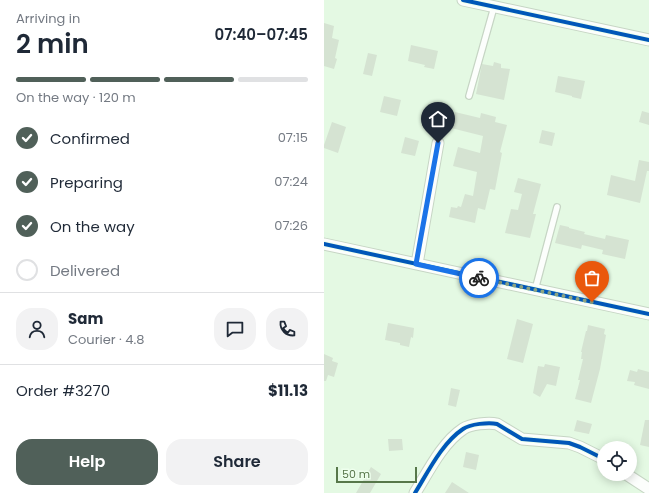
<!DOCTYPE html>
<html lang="en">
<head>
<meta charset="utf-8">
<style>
	:root { --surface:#fff; --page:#f2f2f3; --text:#1f2937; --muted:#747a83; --line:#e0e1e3; --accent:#506059 }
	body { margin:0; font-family:Poppins,sans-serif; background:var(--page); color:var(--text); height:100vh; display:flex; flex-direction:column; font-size:15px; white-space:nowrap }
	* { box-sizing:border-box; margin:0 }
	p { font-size:13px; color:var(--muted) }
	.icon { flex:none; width:22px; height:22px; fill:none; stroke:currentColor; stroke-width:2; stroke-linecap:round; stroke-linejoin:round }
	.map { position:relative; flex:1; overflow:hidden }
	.sheet { display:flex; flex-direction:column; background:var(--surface); width:324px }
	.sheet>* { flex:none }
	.tools { position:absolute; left:273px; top:441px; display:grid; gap:8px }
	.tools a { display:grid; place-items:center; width:40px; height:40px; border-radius:50%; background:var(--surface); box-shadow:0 2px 10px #0003; font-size:20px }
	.scale { position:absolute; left:12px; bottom:10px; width:81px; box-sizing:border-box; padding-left:4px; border:2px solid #57774a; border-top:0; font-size:11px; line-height:14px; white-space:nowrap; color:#57774a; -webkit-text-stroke:3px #eeffed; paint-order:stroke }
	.pin { position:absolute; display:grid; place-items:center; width:34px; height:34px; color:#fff; margin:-41px -17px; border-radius:50% 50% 50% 0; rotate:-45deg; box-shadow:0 0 4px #0007 }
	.pin .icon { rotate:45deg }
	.courier { position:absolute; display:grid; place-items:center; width:40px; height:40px; margin:-20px; border:3px solid #1a73e8; border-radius:50%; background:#fff; color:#222; box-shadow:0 1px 5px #0007 }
	.summary em { font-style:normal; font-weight:600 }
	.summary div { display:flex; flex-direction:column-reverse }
	.summary { display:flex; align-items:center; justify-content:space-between; height:68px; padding:0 16px }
	h1 { font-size:26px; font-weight:600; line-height:30px }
	.bar { display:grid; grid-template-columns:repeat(4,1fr); gap:6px 4px; align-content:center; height:48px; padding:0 16px }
	.bar i { height:5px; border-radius:3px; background:var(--line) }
	.bar .on { background:var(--accent) }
	.bar p { grid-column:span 4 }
	.line { display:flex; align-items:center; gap:10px; padding:0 16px; border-top:1px solid var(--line) }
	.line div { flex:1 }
	.round { display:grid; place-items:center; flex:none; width:42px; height:42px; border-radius:16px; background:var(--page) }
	ol { padding:0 16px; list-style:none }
	li { display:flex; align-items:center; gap:12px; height:44px }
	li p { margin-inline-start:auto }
	li .icon { padding:4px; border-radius:50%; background:var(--accent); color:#fff; stroke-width:4 }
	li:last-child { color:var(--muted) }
	li i { width:22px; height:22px; border:2px solid var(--line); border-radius:50% }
	.action { display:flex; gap:8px; margin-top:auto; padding:8px 16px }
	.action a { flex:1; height:46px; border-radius:16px; background:var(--accent); color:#fff; font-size:16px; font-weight:600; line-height:46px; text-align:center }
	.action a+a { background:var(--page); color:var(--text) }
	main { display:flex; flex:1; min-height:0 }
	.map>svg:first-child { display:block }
	.residential { fill:#e4f9e3; fill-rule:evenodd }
	.building { fill:#d5e3d2 }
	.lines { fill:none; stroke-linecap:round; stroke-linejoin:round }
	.service-casing { stroke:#c6d5c4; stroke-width:8 }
	.minor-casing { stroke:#c6d5c4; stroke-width:13 }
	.service { stroke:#fcfefc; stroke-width:5.5 }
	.minor { stroke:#fcfefc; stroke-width:11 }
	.cycleway-casing { stroke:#eeffed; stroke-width:6 }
	.cycleway { stroke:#0057b8; stroke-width:4 }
	.done { stroke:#8ba483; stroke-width:4; stroke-dasharray:0 7.2 }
	.route { stroke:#1a73e8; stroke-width:5 }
</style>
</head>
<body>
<main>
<section class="sheet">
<div class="summary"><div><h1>2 min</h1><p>Arriving in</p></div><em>07:40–07:45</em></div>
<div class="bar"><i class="on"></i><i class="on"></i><i class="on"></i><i></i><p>On the way · 120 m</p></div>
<ol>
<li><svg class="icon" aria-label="check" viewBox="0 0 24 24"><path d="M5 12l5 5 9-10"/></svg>Confirmed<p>07:15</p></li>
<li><svg class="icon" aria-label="check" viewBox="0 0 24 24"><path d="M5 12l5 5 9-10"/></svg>Preparing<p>07:24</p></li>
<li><svg class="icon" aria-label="check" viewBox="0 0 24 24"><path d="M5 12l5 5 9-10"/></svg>On the way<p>07:26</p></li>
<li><i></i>Delivered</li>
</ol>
<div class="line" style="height:72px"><a class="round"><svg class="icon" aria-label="person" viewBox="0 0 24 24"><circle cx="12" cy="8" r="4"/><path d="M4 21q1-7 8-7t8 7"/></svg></a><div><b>Sam</b><p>Courier · 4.8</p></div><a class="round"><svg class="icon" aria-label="chat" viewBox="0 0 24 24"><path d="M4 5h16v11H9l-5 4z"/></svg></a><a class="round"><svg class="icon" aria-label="phone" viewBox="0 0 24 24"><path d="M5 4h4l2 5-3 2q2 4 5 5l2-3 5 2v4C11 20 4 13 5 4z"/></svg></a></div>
<div class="line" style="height:52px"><div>Order #3270</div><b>$11.13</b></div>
<div class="action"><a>Help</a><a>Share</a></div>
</section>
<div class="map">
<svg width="325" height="493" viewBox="0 0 325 493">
	<rect width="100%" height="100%" fill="#ecf8ec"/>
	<path class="residential" d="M 0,0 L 325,0 L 325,493 L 0,493 ZM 280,448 L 306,448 L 306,474 L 280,474 Z"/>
	<path class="building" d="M 0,23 L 10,26 L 8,38 L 15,40 L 11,58 L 13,59 L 10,69 L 0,66 Z
		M 87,45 L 114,51 L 110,69 L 100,67 L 101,65 L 84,61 Z
		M 44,53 L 53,55 L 48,76 L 39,74 Z
		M 170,62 L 177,64 L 177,68 L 186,69 L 180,100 L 152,94 L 158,64 L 169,66 Z
		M 234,76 L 261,81 L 257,99 L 248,97 L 248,96 L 231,92 Z
		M 60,96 L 77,100 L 73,116 L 56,112 Z
		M 318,111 L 325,113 L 325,125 L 315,122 Z
		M 131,112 L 156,118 L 157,113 L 172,117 L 171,122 L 183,125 L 176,152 L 178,153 L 171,190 L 166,189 L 161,210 L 154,208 L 151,223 L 125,217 L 127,207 L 133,208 L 134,206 L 137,207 L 141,194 L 149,196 L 153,172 L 129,166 L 134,147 L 156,153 L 159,136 L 127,128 Z
		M 8,122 L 22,127 L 14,153 L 0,148 L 0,145 Z
		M 218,130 L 231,133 L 228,146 L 215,143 Z
		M 81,137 L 95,141 L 91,156 L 77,153 Z
		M 315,160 L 325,162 L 325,171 L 323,171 L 316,203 L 283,195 L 287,175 L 311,181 Z
		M 194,178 L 217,184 L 209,214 L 212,214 L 206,238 L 181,233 L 187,209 L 194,210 L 198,194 L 190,192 Z
		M 236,225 L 245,227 L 245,228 L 261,232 L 260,234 L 281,239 L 282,235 L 305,240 L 301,259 L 278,254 L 279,250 L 258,245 L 257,249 L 231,243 Z
		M 193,319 L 209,324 L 199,363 L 183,359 Z
		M 64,323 L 90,328 L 89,338 L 87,337 L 85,347 L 76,345 L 76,343 L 61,340 Z
		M 264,325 L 281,329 L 280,334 L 282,335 L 276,369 L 267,403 L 251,399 L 256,380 L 254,380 L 259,359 L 257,359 L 258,352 L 257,352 L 262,331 L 263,331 Z
		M 0,354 L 9,358 L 8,361 L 14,363 L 10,377 L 4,375 L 2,381 L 0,381 Z
		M 221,364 L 236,367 L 232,386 L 223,384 L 216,397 L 209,393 L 214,366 L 220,367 Z
		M 314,369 L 325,372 L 325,389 L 310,385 L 311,382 L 303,381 L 306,370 L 313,372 Z
		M 127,388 L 136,390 L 132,407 L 124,405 Z
		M 253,420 L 268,424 L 265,434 L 250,431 Z
		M 321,420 L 325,420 L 325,447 L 316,445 Z
		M 64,439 L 78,439 L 79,450 L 65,451 Z
		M 142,452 L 155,455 L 152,470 L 139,467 Z
		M 47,467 L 57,474 L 46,493 L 32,493 Z
		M 128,482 L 145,493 L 121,493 Z"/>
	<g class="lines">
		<defs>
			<path id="service" d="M 145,96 L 170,7
				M 211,290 L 233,207"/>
			<path id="minor" d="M 139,0 L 325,40
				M 0,244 L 325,314
				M 93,264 L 114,143
				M 302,474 L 325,489
				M 91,493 C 104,472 118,443 139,429 C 146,424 165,422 173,424 L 198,439 L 245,443 L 256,447 L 280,459"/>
		</defs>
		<use href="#service" class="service-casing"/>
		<use href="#minor" class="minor-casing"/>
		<use href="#service" class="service"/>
		<use href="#minor" class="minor"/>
		<defs>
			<path id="cycleway" d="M 139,0 L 325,40
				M 0,244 L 325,314
				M 91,493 C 104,472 118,443 139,429 C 146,424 165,422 173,424 L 198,439 L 245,443 L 256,447 L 280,459"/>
		</defs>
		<use href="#cycleway" class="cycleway-casing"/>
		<use href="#cycleway" class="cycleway"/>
	</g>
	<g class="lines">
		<path class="done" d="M 155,278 L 268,302"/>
		<path class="route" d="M 114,143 L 92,264 L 155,278"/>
	</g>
</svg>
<div class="tools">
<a><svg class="icon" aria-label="locate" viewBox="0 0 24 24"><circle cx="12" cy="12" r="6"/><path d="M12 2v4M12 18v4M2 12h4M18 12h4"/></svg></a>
</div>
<div class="scale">50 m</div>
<div class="pin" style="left:268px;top:302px;background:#ea580c"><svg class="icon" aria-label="bag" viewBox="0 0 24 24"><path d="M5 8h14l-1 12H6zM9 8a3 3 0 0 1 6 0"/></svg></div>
<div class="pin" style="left:114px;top:143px;background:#1f2937"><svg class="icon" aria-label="home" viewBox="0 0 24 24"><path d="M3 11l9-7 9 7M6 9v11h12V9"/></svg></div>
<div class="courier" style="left:155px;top:278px"><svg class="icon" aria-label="bike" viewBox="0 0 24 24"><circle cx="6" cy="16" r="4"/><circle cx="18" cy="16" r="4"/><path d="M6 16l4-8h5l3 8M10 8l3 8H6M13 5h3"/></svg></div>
</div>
</main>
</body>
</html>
